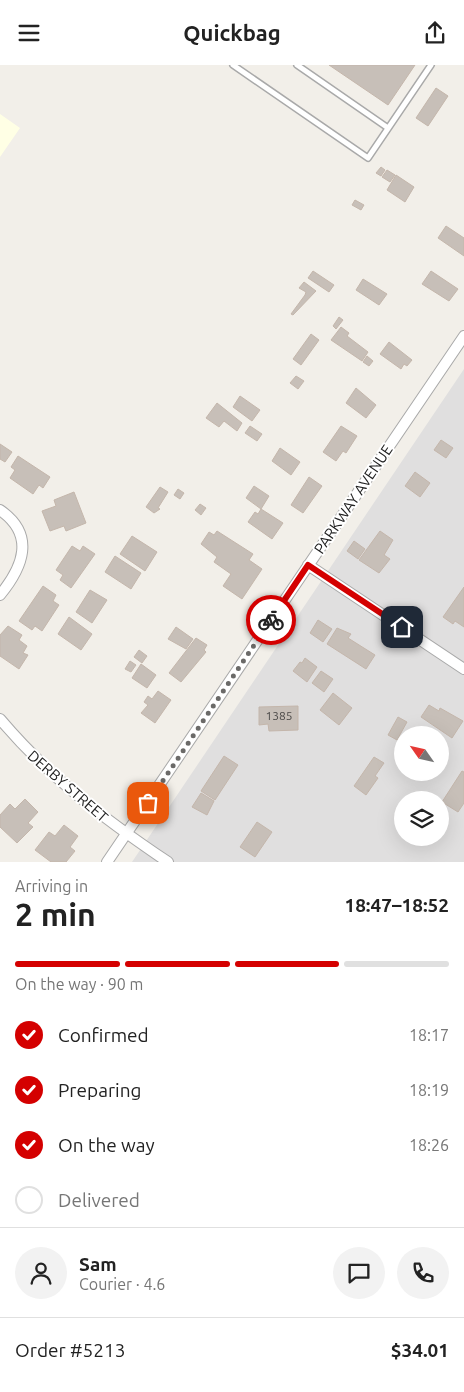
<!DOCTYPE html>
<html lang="en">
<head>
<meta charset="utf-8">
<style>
	:root { --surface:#fff; --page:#f2f2f2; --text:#222; --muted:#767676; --line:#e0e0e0; --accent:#d40000 }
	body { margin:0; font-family:Ubuntu,sans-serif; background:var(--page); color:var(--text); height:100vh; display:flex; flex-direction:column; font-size:19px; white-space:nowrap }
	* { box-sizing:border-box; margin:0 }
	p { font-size:16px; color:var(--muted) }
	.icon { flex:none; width:28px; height:28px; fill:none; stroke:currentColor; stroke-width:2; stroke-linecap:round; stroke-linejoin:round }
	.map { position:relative; height:797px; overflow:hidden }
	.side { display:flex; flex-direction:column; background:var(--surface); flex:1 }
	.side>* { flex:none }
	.needle { width:32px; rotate:304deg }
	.tools { position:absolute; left:394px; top:661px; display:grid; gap:10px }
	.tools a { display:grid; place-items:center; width:55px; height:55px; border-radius:50%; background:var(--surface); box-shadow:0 5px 20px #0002; font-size:25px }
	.pin { position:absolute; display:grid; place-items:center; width:42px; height:42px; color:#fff; margin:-21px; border-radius:10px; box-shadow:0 2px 8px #0006 }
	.courier { position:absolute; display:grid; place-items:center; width:50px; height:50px; margin:-25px; border:4px solid #d40000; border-radius:50%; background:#fff; color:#222; box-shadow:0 1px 6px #0007 }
	.summary em { font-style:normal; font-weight:600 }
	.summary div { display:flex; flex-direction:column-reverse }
	.summary { display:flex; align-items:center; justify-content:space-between; height:85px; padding:0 15px }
	h1 { font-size:32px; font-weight:600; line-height:38px }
	.bar { display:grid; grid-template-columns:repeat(4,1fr); gap:8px 5px; align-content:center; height:60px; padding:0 15px }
	.bar i { height:6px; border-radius:4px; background:var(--line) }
	.bar .active { background:var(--accent) }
	.bar p { grid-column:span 4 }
	.line { display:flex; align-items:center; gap:12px; padding:0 15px; border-top:1px solid var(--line) }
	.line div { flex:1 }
	.round { display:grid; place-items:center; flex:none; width:52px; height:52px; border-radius:26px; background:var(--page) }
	ol { padding:0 15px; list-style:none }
	li { display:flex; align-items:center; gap:15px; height:55px }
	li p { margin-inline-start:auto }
	li .icon { padding:5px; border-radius:50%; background:var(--accent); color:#fff; stroke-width:4 }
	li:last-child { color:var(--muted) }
	li i { width:28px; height:28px; border:2px solid var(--line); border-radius:50% }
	header { display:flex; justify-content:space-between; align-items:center; height:65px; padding:0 15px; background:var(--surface); font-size:22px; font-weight:600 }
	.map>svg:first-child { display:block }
	.residential { fill:#e0dfdf; fill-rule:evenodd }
	.education { fill:#ffffe5 }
	.building { fill:#c7bfb8; stroke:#c4b6ab }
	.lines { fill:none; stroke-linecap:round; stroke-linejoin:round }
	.lane-casing { stroke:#a9a9a9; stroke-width:8 }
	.street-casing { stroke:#a9a9a9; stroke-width:12 }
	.lane { stroke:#fff; stroke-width:5 }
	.street { stroke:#fff; stroke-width:10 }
	.done { stroke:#6b6a68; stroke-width:5; stroke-dasharray:0 9 }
	.route { stroke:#d40000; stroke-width:6 }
	.labels { text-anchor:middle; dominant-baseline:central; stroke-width:4; stroke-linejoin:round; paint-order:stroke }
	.number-label { font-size:12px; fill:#4b4948 }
	.street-label { font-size:15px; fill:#222; stroke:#fff }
</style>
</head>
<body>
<header><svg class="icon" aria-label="menu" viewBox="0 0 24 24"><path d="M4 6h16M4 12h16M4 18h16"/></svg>Quickbag<svg class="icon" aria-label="share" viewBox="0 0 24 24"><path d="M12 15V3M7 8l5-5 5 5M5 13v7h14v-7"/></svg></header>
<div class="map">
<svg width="464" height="797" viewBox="0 0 464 797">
	<rect width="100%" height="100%" fill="#f2efe9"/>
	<path class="residential" d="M 464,304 L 464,797 L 132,797 ZM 402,670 L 440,670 L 440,708 L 402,708 ZM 402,735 L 440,735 L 440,772 L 402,772 Z"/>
	<path class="education" d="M 0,49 L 20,63 L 0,92 Z"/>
	<path class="building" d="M 329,0 L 415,0 L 388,40 Z
		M 436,23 L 448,31 L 428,61 L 416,53 Z
		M 381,102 L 385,105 L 381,111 L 376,108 Z
		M 387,105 L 395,110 L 390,117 L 382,112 Z
		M 396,110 L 414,122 L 405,137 L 387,125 Z
		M 355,135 L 364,140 L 361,145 L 352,140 Z
		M 446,161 L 464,173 L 464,191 L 438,173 Z
		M 313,206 L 334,220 L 329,227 L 308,213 Z
		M 431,206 L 458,224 L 449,236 L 422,219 Z
		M 363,214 L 387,229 L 379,240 L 356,225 Z
		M 304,217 L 316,226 L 293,250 L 291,249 L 305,230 L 306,227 L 299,223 Z
		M 339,252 L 343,255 L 336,264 L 333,261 Z
		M 341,262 L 349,268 L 347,271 L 368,287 L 362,296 L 331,275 Z
		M 311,269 L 319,275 L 301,300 L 293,294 Z
		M 389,277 L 412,295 L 407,301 L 404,299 L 401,304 L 380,289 Z
		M 367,291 L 373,296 L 369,301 L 363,297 Z
		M 296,311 L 304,316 L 298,324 L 290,318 Z
		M 356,323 L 376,340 L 366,353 L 346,338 Z
		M 240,331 L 260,345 L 252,356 L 233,342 Z
		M 217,338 L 242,358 L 237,366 L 224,356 L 219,362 L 206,353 Z
		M 250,361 L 262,369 L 257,376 L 245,368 Z
		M 341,361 L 357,371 L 346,388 L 343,386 L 336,396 L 323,387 Z
		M 441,375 L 453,383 L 446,393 L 434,385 Z
		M 0,379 L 12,387 L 5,397 L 0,394 Z
		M 280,383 L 300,397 L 291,410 L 272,396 Z
		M 18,391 L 50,412 L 43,423 L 39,420 L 33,429 L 10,413 L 15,405 L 11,402 Z
		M 415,407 L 430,418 L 420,432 L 405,421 Z
		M 309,412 L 322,421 L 303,448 L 291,440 Z
		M 254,421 L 269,431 L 261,444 L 246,433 Z
		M 160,422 L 168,427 L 158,443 L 160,444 L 154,448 L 146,442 Z
		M 178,424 L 184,428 L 180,434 L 174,430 Z
		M 74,427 L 86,458 L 66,466 L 64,461 L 50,466 L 42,446 L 56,441 L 54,435 Z
		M 200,439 L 206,443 L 201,450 L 195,445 Z
		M 261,444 L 283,458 L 272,474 L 248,457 L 255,447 L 258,449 Z
		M 217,466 L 253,489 L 249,495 L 262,504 L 242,534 L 223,521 L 231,509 L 214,497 L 217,492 L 201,479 L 209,467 L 214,470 Z
		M 380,466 L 393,475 L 384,490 L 390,494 L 379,508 L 359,495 Z
		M 132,471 L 157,487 L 145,506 L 120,489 Z
		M 354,476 L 365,484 L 358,494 L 347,486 Z
		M 72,481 L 80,486 L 83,481 L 95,489 L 71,523 L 60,515 L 63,510 L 56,505 Z
		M 115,491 L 141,508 L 131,524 L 105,507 Z
		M 43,521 L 56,530 L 53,536 L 59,540 L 42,566 L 35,561 L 32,565 L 19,556 Z
		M 464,522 L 464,562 L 455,556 L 453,559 L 443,552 Z
		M 90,525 L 107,535 L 92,558 L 76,547 Z
		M 69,552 L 92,569 L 81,585 L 58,569 Z
		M 318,555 L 332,564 L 323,577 L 310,568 Z
		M 8,561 L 22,570 L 19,575 L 27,581 L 23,588 L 28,590 L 19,604 L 0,591 L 0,570 Z
		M 176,562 L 193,574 L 186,584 L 168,574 Z
		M 337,563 L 351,569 L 348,573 L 375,590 L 366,604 L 327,579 Z
		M 196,573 L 207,580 L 204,585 L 206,587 L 181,617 L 169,608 Z
		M 139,585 L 147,591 L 142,598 L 134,592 Z
		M 305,593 L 317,602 L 307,617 L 293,606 L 300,597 L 302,598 Z
		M 130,596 L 136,600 L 131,607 L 125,604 Z
		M 141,599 L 156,610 L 147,623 L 132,613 Z
		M 321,606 L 333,614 L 324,627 L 312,618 Z
		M 158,626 L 171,635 L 155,658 L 141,648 L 148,640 L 144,637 L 148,631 L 152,634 Z
		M 333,628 L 352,643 L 339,660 L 320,645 Z
		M 429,640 L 439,646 L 440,643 L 463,656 L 452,673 L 421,652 Z
		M 298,641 L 298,665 L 269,666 L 268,659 L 259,660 L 259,642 Z
		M 398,652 L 407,657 L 397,675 L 388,670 Z
		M 224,691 L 238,700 L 215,735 L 201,726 Z
		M 374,692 L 384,698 L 375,711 L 378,713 L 366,730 L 354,721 Z
		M 462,706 L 464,707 L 464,738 L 458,747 L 442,737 Z
		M 201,728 L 214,736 L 207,750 L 192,742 Z
		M 25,734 L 38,747 L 28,758 L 33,762 L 17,778 L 0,762 L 0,750 L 10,739 L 15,744 Z
		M 257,757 L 272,767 L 255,792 L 240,782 Z
		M 64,760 L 78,771 L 70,782 L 75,786 L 66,797 L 51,797 L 35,785 L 49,767 L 55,771 Z"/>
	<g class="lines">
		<defs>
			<path id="lane" d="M 233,0 L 368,93 L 431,0
				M 297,0 L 388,63"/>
			<path id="street" d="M 0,445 C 36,470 23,502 0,530
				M 308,500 L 464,604
				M 0,654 C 50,713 104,754 168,797
				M 107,797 L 464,271"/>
		</defs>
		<use href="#lane" class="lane-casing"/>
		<use href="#street" class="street-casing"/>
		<use href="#lane" class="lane"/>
		<use href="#street" class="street"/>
	</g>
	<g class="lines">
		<path class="done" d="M 148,738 L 271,555"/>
		<path class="route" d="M 271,555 L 308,500 L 402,562"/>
	</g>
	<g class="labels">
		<g class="number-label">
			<text x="279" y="650">1385</text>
		</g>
		<g class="street-label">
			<text transform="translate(353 434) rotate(-56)">PARKWAY AVENUE</text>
			<text transform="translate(68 721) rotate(41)">DERBY STREET</text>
		</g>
	</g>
</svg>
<div class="tools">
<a><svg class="needle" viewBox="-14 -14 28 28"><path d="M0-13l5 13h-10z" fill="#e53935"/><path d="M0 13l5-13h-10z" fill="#767676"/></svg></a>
<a><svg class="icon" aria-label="layers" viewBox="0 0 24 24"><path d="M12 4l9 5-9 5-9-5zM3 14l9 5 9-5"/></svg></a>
</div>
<div class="pin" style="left:148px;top:738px;background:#ea580c"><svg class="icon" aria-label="bag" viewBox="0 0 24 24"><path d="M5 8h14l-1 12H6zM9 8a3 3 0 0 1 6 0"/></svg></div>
<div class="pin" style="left:402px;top:562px;background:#1f2937"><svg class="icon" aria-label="home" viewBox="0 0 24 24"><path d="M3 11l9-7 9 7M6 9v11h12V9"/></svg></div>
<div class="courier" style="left:271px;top:555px"><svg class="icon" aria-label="bike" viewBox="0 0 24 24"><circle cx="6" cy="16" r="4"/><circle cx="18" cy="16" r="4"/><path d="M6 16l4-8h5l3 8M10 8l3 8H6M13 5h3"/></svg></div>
</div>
<section class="side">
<div class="summary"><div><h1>2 min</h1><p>Arriving in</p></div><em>18:47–18:52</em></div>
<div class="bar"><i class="active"></i><i class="active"></i><i class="active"></i><i></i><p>On the way · 90 m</p></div>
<ol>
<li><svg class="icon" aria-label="check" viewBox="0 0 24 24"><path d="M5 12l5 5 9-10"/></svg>Confirmed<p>18:17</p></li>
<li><svg class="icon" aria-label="check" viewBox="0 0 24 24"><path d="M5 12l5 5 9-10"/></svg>Preparing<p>18:19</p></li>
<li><svg class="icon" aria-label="check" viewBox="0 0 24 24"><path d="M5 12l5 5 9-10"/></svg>On the way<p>18:26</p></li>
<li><i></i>Delivered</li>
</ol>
<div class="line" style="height:90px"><a class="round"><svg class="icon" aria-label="person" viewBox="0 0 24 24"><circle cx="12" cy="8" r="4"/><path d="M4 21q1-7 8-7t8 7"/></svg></a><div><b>Sam</b><p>Courier · 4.6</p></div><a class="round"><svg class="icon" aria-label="chat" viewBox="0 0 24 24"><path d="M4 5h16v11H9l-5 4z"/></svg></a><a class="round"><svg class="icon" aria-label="phone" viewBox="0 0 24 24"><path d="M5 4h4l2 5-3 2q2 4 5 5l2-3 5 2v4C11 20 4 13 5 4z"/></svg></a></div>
<div class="line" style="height:65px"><div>Order #5213</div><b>$34.01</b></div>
</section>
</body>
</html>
